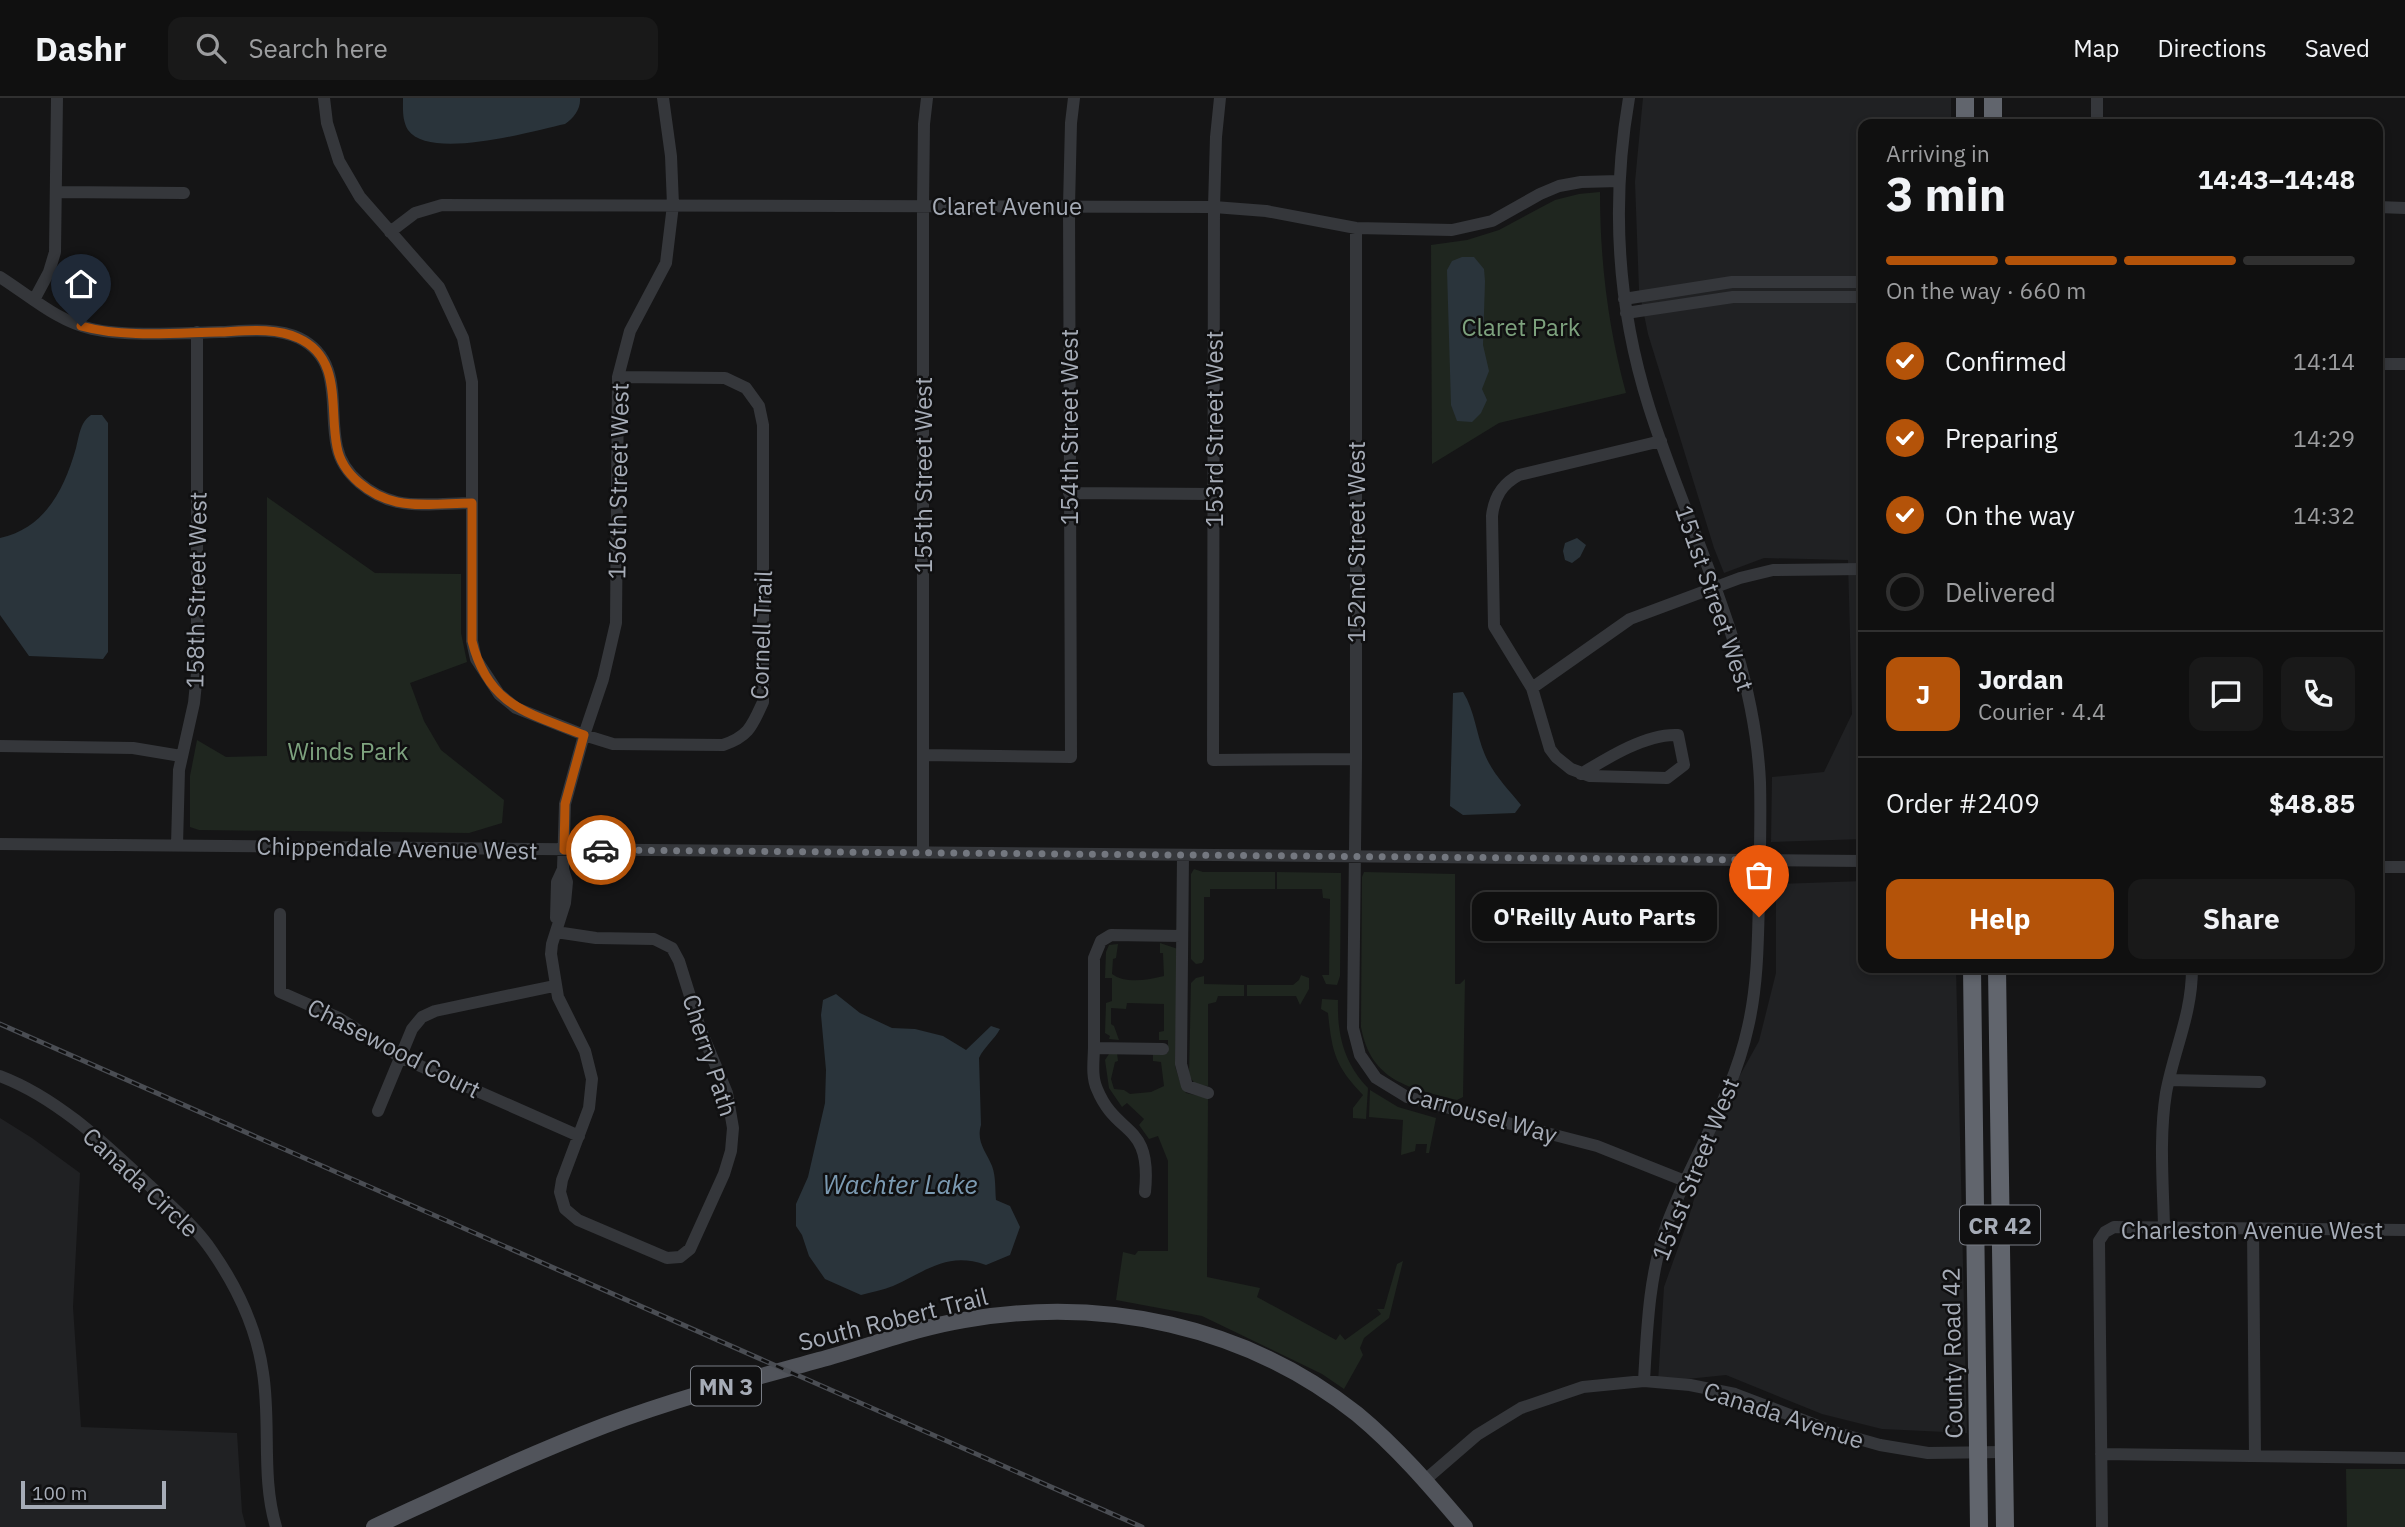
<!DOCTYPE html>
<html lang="en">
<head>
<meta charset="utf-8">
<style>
	:root { --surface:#101010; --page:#191919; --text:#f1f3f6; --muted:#9c9d9f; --line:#303030; --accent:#b45309 }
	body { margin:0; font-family:"IBM Plex Sans",sans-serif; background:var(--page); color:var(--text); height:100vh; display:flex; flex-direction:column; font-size:26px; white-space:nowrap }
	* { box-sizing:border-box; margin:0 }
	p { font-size:23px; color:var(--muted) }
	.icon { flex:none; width:38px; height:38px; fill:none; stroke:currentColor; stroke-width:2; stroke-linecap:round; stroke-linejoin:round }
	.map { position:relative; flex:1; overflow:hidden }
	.side { position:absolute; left:1858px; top:21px; width:525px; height:854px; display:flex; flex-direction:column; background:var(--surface); border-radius:14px; box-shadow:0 4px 10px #0003,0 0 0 2px var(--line) }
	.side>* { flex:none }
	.scale { position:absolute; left:21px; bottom:18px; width:145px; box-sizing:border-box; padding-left:7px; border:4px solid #a6acb7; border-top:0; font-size:19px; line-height:24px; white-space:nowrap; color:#a6acb7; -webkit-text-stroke:5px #101011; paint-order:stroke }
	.pin { position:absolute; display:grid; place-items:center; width:60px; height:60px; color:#fff; margin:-72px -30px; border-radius:50% 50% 50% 0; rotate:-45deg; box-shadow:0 0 7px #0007 }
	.pin .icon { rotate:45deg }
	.courier { position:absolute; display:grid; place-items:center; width:70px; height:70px; margin:-35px; border:5px solid #b45309; border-radius:50%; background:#fff; color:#222; box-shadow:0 2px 9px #0007 }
	.bubble { position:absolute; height:49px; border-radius:14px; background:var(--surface); box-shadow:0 4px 10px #0003,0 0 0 2px var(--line); font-size:23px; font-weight:700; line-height:49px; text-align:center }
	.headline em { font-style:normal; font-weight:700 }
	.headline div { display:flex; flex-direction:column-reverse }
	.headline { display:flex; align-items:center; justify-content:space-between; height:119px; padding:0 28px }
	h1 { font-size:46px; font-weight:700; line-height:52px }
	.bar { display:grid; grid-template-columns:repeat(4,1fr); gap:10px 7px; align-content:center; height:84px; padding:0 28px }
	.bar i { height:9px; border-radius:5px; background:var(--line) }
	.bar .on { background:var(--accent) }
	.bar p { grid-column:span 4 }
	.line { display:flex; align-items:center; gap:18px; padding:0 28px; border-top:2px solid var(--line) }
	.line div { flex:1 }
	.round { display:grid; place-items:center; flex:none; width:74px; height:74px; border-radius:14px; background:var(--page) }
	ol { padding:0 28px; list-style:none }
	li { display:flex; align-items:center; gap:21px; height:77px }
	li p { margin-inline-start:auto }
	li .icon { padding:7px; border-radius:50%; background:var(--accent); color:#fff; stroke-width:4 }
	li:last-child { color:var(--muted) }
	li i { width:38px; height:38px; border:4px solid var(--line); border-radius:50% }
	.action { display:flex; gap:14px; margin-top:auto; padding:14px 28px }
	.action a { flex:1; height:80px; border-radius:14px; background:var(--accent); color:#fff; font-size:28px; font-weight:700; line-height:80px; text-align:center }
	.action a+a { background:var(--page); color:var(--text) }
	header { display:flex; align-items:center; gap:42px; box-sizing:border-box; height:98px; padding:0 35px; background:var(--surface); border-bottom:2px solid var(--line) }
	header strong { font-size:33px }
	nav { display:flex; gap:38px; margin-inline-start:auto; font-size:24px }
	.search { width:490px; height:63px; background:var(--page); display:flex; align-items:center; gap:18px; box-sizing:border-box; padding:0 24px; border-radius:14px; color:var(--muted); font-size:26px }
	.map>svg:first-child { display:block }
	.built { fill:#202123 }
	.green { fill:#1f261f }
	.water { fill:#2a343b }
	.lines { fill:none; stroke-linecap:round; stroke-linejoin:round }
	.minor { stroke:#35373b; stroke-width:12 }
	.major { stroke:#51545b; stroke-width:16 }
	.highway { stroke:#61656d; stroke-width:18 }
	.rail-casing { stroke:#4a4d53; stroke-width:5 }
	.rail { stroke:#101011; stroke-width:2.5; stroke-dasharray:8; stroke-linecap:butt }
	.done { stroke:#73777f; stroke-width:7; stroke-dasharray:0 12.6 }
	.route { stroke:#b45309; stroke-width:9 }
	.labels { text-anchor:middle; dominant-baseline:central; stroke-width:5; stroke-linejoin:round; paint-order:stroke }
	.shield { fill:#101011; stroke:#797d85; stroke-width:2 }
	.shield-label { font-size:23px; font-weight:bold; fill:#a6acb7 }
	.street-label { font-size:24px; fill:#a6acb7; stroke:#101011 }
	.park-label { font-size:24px; fill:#7da27e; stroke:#101011 }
	.water-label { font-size:26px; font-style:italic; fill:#7c9bb3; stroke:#101011 }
</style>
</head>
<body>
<header>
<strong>Dashr</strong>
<div class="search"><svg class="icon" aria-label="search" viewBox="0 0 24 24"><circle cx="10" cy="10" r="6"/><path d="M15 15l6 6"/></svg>Search here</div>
<nav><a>Map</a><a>Directions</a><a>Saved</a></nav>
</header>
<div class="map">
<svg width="2405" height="1429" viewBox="0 0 2405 1429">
	<rect width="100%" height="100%" fill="#151516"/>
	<path class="built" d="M 1643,0 L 1951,0 L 1951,26 L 1864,26 L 1864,741 L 1771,744 L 1772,679 L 1824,674 L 1852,616 L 1848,462 L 1764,460 L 1724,475 L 1714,450 L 1648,236 L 1639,192 L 1635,84 Z
		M 1864,783 L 1864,870 L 1956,870 L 1967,1335 L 1882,1331 L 1822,1316 L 1726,1277 L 1658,1284 L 1664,1189 L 1688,1122 L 1719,1015 L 1759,943 L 1776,875 L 1776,786 Z
		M 0,1020 L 32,1040 L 80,1075 L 73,1209 L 81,1329 L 237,1335 L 242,1414 L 246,1429 L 0,1429 Z"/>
	<path class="green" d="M 1600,94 C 1600,163 1608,229 1626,295 L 1499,325 L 1432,366 L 1431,147 L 1467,142 L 1499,132 L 1555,102 L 1579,96 Z
		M 267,399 L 375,475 L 461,476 L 461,535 L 467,564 L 410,585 L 424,623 L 441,652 L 504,702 L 502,725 L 469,735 L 199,732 L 190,729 L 190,678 L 197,642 L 226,659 L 267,658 Z
		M 1194,771 L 1203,774 L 1275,774 L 1275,791 L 1210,791 L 1210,799 L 1204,799 L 1204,861 L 1202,865 L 1196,866 L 1191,861 L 1191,776 Z
		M 1277,774 L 1341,775 L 1340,878 L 1337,887 L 1326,886 L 1322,877 L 1329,877 L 1330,801 L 1323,800 L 1322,791 L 1277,791 Z
		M 1364,774 L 1455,776 L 1455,886 L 1460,886 L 1465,881 L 1463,999 L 1457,1002 C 1410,990 1371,984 1361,929 L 1362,779 Z
		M 1160,845 L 1178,851 L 1175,968 L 1180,984 L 1186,995 L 1208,1000 L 1207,1179 L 1260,1190 L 1257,1199 L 1336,1242 L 1340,1236 L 1345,1242 L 1381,1216 L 1377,1211 L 1384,1211 L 1397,1166 L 1403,1163 L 1389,1220 L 1364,1240 L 1360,1250 L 1363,1257 L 1344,1291 L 1322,1276 L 1202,1218 L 1116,1202 L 1123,1154 L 1135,1157 L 1138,1153 L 1168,1153 L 1168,1063 L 1158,1038 L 1149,1041 L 1139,1027 L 1144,1021 L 1127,1005 L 1122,1009 L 1109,990 L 1105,962 L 1109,956 L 1117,955 L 1118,963 L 1115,964 L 1111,981 L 1114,991 L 1124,992 L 1130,996 L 1151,994 L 1164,988 L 1161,964 L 1153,963 L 1153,955 L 1168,955 L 1168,942 L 1159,942 L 1159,934 L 1164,933 L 1164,906 L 1127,905 L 1126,911 L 1111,910 L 1111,926 L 1114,928 L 1119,942 L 1109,941 L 1110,938 L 1105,935 L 1106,905 L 1112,903 L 1112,880 L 1105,880 L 1106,854 L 1109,847 L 1118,846 L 1116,860 L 1113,861 L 1112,876 C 1125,886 1148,882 1164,878 L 1163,855 L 1160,855 Z
		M 1301,877 L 1309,880 L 1309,891 L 1300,907 L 1296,898 L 1247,898 L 1247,887 L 1293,887 L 1299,882 Z
		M 1204,878 L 1204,886 L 1244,887 L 1244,898 L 1218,898 L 1216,904 L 1208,906 L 1208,988 L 1196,987 L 1189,978 L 1191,885 L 1196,880 Z
		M 1322,901 L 1338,902 C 1337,937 1344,965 1368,990 L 1366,1021 L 1353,1020 L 1353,1010 L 1363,997 C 1335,968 1332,954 1328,915 L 1321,911 Z
		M 1370,992 L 1398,1009 L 1436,1020 L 1429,1055 L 1426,1055 L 1427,1046 L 1416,1046 L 1415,1053 L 1401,1057 L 1403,1022 L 1369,1019 Z
		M 2346,1371 L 2405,1371 L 2405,1429 L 2347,1429 Z"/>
	<path class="water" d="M 403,0 L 580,0 C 581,10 574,20 565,26 C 533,33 430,63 408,32 C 402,22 403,11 403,0 Z
		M 1462,159 L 1474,159 L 1484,171 L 1485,183 L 1483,247 L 1489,273 L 1482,291 L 1487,302 L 1481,315 L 1472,324 L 1457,323 L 1451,307 L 1447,172 L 1452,163 Z
		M 91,317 L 102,317 L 108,325 L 108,554 L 103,561 L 29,558 L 0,517 L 0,440 C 45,430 64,392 76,350 C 79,339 80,324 91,317 Z
		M 1577,440 L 1586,447 L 1580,459 L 1572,465 L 1565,462 L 1563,453 L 1565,445 Z
		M 1463,594 C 1475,613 1476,636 1485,657 C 1493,676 1508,691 1521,707 L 1515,715 L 1463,717 L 1450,708 L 1453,595 Z
		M 836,896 L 860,915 L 892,930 L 915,931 L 943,938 L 966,952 L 991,928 L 1000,931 C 994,942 984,949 979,960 L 981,1027 C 976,1044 986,1053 992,1068 C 996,1078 995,1092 996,1102 L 1010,1108 L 1020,1129 L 1010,1157 L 986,1167 C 947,1153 927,1173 893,1188 C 883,1192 871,1194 861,1197 L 825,1181 L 809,1158 L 802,1137 L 796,1128 L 796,1106 L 808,1079 L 825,1005 L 826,972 L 821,917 L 823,902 Z"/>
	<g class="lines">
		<path class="minor" d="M 324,0 L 327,25 L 339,63 L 360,99 L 439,189 L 463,240 L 472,284 L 472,543 L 476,561 L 499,596 L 516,610 L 584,637 L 613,646 L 723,647 C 749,638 752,628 763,604 L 763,327 L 759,308 L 746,290 L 725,280 L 618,279
			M 1220,0 L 1216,39 L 1214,109 L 1213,662 L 1356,661
			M 1629,0 C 1611,104 1617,208 1649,309 C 1688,433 1754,551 1760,684 C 1761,721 1760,759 1759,797 C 1758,841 1758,886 1748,929 C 1733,999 1692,1059 1667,1126 C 1649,1176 1647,1230 1644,1283
			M 2097,0 L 2097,26
			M 56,94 L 184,95
			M 2378,109 L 2405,110
			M 1356,130 L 1356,661 L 1353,930 L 1360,957 L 1376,980 L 1407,999 L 1597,1048 L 1685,1083
			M 390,134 L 415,115 L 442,107 L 1214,109 L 1266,113 L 1356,130 L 1452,132 L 1492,123 L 1540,96 L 1559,88 L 1581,84 L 1619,83
			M 0,179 C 30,198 57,223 92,231 C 129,239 182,235 220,234 C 245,233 276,229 299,240 C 344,262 328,310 337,349 C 343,377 371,398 397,404 C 420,409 448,405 472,405
			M 1624,201 L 1732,184 L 1864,184
			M 34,202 L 49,174 L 55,154 L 57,0
			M 1626,215 L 1733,199 L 1864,199
			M 2378,266 L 2405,266
			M 1069,395 L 1214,396
			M 1532,590 L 1630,521 L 1740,480 L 1773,472 L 1864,471
			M 0,648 L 133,650 L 181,658
			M 923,657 L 1071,659 L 1069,108 L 1071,25 L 1074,0
			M 1581,676 C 1607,660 1647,635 1678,637 L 1684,667 L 1667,680 L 1590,678 L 1571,671 L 1556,659 L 1550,651 L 1532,590 L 1494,528 L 1492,418 C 1494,399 1502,386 1519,377 L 1661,343
			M 0,746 L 1864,763
			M 177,747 L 179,672 L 194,605 L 197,575 L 197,234
			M 923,754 L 923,107 L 924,26 L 927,0
			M 1183,757 L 1181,966 L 1187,988 L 1208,995
			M 2378,769 L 2405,769
			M 280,816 L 280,894 L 339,920 L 400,959 L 579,1038
			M 556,820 L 557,784 L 563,771
			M 556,834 L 596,840 L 654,841 L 672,850 L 679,863 L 700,930 L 727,995 L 733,1030 L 731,1053 L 724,1076 L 690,1151 L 680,1159 L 667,1160 L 578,1122 L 565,1111 L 560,1094 L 562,1082 L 589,1010 L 592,981 L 585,953 L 558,899 L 551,856 L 552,846 L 565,805 L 567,784 L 563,771 L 565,706 L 584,637 L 603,581 L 616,525 L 618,279 L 630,233 L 666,165 L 673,107 L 671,58 L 663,0
			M 1094,950 L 1163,951
			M 0,978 C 58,1000 105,1046 150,1088 C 172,1109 195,1128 212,1153 C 237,1189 257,1232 263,1275 C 271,1326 261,1379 276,1429
			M 2169,982 L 2260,984
			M 378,1013 L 412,931 L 422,919 L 435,913 L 554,888
			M 1145,1094 C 1152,1023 1117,1040 1097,991 C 1091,978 1094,961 1094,948 C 1094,918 1094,889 1094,860 L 1101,843 L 1111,837 L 1182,838
			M 2164,1129 C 2163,1085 2159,1039 2166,995 C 2174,951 2192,917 2192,870
			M 2253,1130 L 2255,1358
			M 2101,1356 L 2405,1360
			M 1425,1382 L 1477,1337 L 1521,1310 L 1583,1289 L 1644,1283 L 1690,1287 L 1735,1296 L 1834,1334 L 1880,1347 L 1928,1355 L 2003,1354
			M 2102,1429 L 2099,1143 L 2105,1134 L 2114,1129 L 2405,1132"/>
		<path class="major" d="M 374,1429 C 450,1394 527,1357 606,1327 C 675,1301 747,1282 819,1262 C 867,1249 915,1230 964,1222 C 1103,1198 1245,1227 1357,1316 C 1398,1350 1431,1389 1465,1429"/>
		<path class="highway" d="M 1965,0 L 1965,26
			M 1993,26 L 1993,0
			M 1972,870 L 1979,1429
			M 1997,870 L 2005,1429"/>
		<defs>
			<path id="rail" d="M 0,926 L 1142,1429"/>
		</defs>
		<use href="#rail" class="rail-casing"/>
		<use href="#rail" class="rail"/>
	</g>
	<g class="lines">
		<path class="done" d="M 601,752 L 1760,762 L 1759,819"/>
		<path class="route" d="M 81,228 C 124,240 174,235 219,234 C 244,233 275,229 298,240 C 343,260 329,311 337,349 C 342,377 371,398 397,404 C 420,409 448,405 472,405 L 472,543 C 488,608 528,615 584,637 L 565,706 L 564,752 L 601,752"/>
	</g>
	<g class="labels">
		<g class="shield">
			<rect x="1960" y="1107.5" width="80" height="39" rx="5"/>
			<rect x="691" y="1268.5" width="70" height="39" rx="5"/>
		</g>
		<g class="shield-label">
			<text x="2000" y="1127">CR 42</text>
			<text x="726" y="1288">MN 3</text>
		</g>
		<g class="street-label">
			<text x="1007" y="108">Claret Avenue</text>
			<text transform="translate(1069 329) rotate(-90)">154th Street West</text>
			<text transform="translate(1214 331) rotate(-90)">153rd Street West</text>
			<text transform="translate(923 377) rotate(-90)">155th Street West</text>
			<text transform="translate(618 383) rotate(-89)">156th Street West</text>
			<text transform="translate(1356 444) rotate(-90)">152nd Street West</text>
			<text transform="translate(196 492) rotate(-89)">158th Street West</text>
			<text transform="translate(1715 500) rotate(71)">151st Street West</text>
			<text transform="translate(761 537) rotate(-88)">Cornell Trail</text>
			<text transform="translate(397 750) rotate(1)">Chippendale Avenue West</text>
			<text transform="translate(394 950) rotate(27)">Chasewood Court</text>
			<text transform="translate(710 957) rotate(72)">Cherry Path</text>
			<text transform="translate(1482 1016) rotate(16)">Carrousel Way</text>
			<text transform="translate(1695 1071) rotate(-68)">151st Street West</text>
			<text transform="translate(141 1084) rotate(43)">Canada Circle</text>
			<text x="2252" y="1132">Charleston Avenue West</text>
			<text transform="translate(893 1221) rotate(-14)">South Robert Trail</text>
			<text transform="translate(1952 1255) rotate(-91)">County Road 42</text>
			<text transform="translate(1784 1317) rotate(18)">Canada Avenue</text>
		</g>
		<g class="park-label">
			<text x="1521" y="229">Claret Park</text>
			<text x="348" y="653">Winds Park</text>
		</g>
		<g class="water-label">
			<text x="900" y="1086">Wachter Lake</text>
		</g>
	</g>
</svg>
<div class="scale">100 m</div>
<div class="pin" style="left:1759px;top:819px;background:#ea580c"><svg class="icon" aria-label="bag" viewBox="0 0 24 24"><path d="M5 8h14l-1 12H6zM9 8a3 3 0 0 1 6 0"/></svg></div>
<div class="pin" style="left:81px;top:228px;background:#1f2937"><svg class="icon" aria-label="home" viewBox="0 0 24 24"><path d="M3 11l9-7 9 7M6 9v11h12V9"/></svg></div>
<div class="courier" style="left:601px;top:752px"><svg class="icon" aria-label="car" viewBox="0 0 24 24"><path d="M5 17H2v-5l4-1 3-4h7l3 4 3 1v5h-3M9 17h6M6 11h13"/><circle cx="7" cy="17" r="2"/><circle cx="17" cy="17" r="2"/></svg></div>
<div class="bubble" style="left:1472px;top:794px;width:245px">O'Reilly Auto Parts</div>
<section class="side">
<div class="headline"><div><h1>3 min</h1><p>Arriving in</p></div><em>14:43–14:48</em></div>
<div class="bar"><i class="on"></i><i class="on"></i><i class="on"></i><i></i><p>On the way · 660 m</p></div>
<ol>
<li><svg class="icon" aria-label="check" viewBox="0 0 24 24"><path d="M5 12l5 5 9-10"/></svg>Confirmed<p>14:14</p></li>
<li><svg class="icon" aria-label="check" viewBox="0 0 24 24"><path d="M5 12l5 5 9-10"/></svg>Preparing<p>14:29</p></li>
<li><svg class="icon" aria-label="check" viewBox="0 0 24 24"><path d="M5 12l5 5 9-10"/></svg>On the way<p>14:32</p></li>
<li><i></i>Delivered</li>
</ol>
<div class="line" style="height:126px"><b class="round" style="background:var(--accent);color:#fff">J</b><div><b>Jordan</b><p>Courier · 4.4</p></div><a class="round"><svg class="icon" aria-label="chat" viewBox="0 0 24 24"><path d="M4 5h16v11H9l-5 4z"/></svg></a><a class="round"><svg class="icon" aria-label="phone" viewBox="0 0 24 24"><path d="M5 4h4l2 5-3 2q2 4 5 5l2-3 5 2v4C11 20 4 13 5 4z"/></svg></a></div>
<div class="line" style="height:91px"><div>Order #2409</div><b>$48.85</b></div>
<div class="action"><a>Help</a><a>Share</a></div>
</section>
</div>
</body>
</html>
